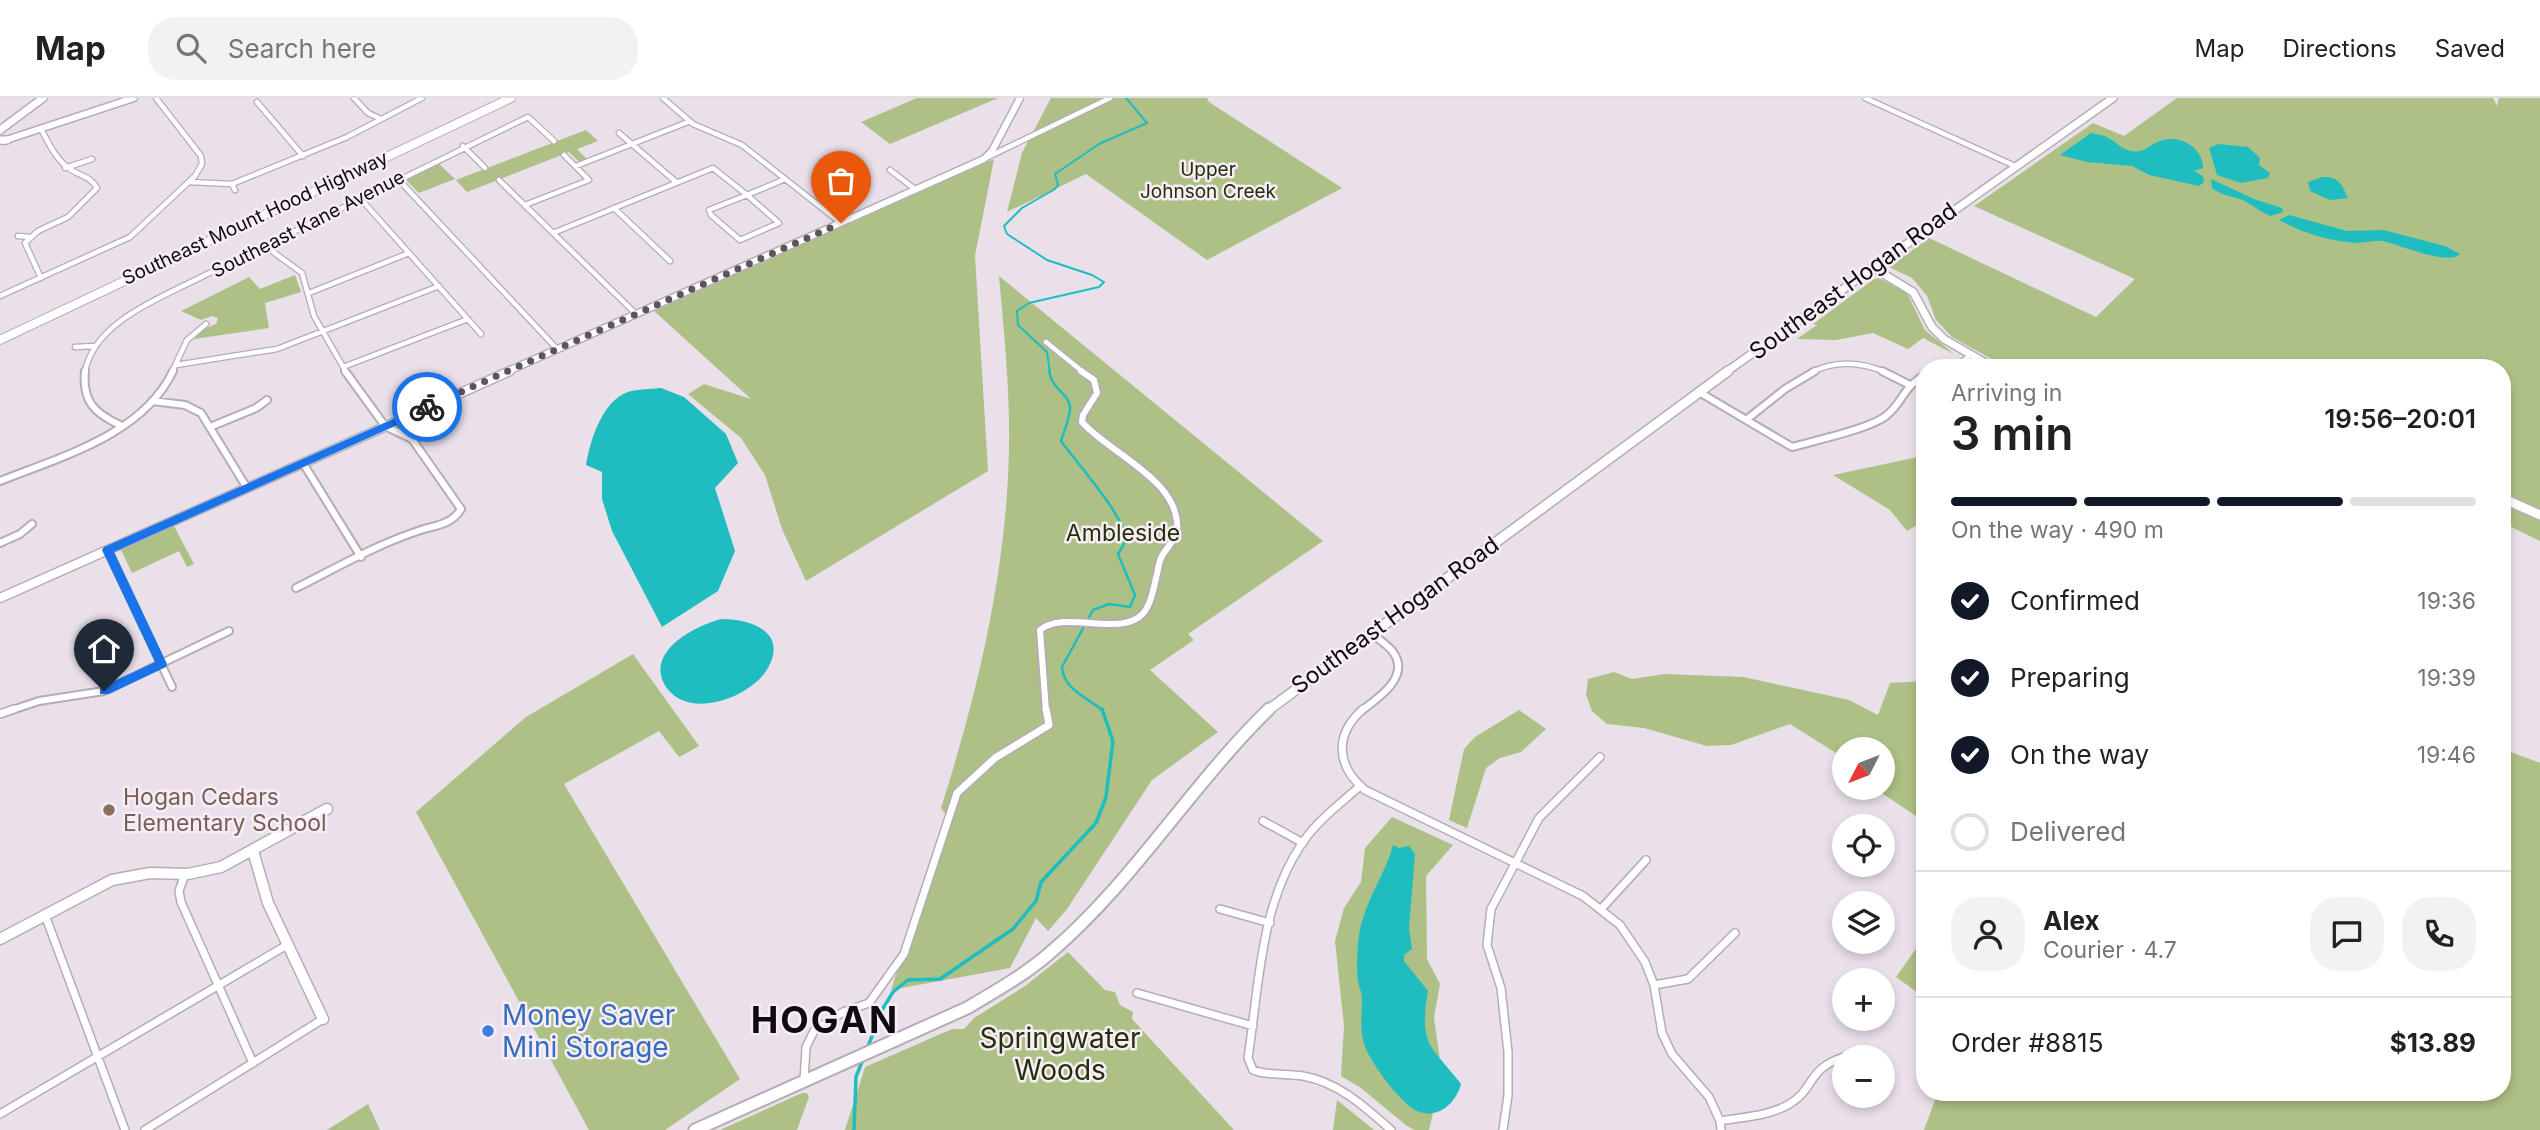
<!DOCTYPE html>
<html lang="en">
<head>
<meta charset="utf-8">
<style>
	:root { --surface:#fff; --page:#f2f2f2; --text:#222; --muted:#767676; --line:#e0e0e0; --accent:#111827 }
	body { margin:0; font-family:Inter,sans-serif; background:var(--page); color:var(--text); height:100vh; display:flex; flex-direction:column; font-size:26px; white-space:nowrap }
	* { box-sizing:border-box; margin:0 }
	p { font-size:23px; color:var(--muted) }
	.icon { flex:none; width:38px; height:38px; fill:none; stroke:currentColor; stroke-width:2; stroke-linecap:round; stroke-linejoin:round }
	.map { position:relative; flex:1; overflow:hidden }
	.details { position:absolute; left:1916px; top:261px; width:595px; height:742px; display:flex; flex-direction:column; background:var(--surface); border-radius:28px; box-shadow:0 4px 10px #0003 }
	.details>* { flex:none }
	.needle { width:46px; rotate:228deg }
	.controls { position:absolute; left:1832px; top:639px; display:grid; gap:14px }
	.controls a { display:grid; place-items:center; width:63px; height:63px; border-radius:50%; background:var(--surface); box-shadow:0 4px 10px #0003; font-size:35px }
	.pin { position:absolute; display:grid; place-items:center; width:60px; height:60px; color:#fff; margin:-72px -30px; border-radius:50% 50% 50% 0; rotate:-45deg; box-shadow:0 0 7px #0007 }
	.pin .icon { rotate:45deg }
	.courier { position:absolute; display:grid; place-items:center; width:70px; height:70px; margin:-35px; border:5px solid #1a73e8; border-radius:50%; background:#fff; color:#222; box-shadow:0 2px 9px #0007 }
	.headline em { font-style:normal; font-weight:600 }
	.headline div { display:flex; flex-direction:column-reverse }
	.headline { display:flex; align-items:center; justify-content:space-between; height:119px; padding:0 35px }
	h1 { font-size:46px; font-weight:600; line-height:52px }
	.bar { display:grid; grid-template-columns:repeat(4,1fr); gap:10px 7px; align-content:center; height:84px; padding:0 35px }
	.bar i { height:9px; border-radius:5px; background:var(--line) }
	.bar .current { background:var(--accent) }
	.bar p { grid-column:span 4 }
	.line { display:flex; align-items:center; gap:18px; padding:0 35px; border-top:2px solid var(--line) }
	.line div { flex:1 }
	.round { display:grid; place-items:center; flex:none; width:74px; height:74px; border-radius:28px; background:var(--page) }
	ol { padding:0 35px; list-style:none }
	li { display:flex; align-items:center; gap:21px; height:77px }
	li p { margin-inline-start:auto }
	li .icon { padding:7px; border-radius:50%; background:var(--accent); color:#fff; stroke-width:4 }
	li:last-child { color:var(--muted) }
	li i { width:38px; height:38px; border:4px solid var(--line); border-radius:50% }
	header { display:flex; align-items:center; gap:42px; box-sizing:border-box; height:98px; padding:0 35px; background:var(--surface); border-bottom:2px solid var(--line) }
	header strong { font-size:33px }
	nav { display:flex; gap:38px; margin-inline-start:auto; font-size:24px }
	.search { width:490px; height:63px; background:var(--page); display:flex; align-items:center; gap:18px; box-sizing:border-box; padding:0 24px; border-radius:28px; color:var(--muted); font-size:26px }
	.map>svg:first-child { display:block }
	.green { fill:#adc085 }
	.water { fill:#1fbdc0 }
	.lines { fill:none; stroke-linecap:round; stroke-linejoin:round }
	.stream-far2 { stroke:#1fbdc0; stroke-width:2 }
	.stream-far1 { stroke:#1fbdc0; stroke-width:2.5 }
	.stream { stroke:#1fbdc0; stroke-width:3.5 }
	.minor-far2-casing { stroke:#b5acb6; stroke-width:7 }
	.minor-far1-casing { stroke:#b5acb6; stroke-width:10 }
	.minor-casing { stroke:#b5acb6; stroke-width:10 }
	.tertiary-far2-casing { stroke:#b5acb6; stroke-width:9 }
	.tertiary-far1-casing { stroke:#b5acb6; stroke-width:11 }
	.tertiary-casing { stroke:#b5acb6; stroke-width:13 }
	.secondary-far1-casing { stroke:#b5acb6; stroke-width:10 }
	.secondary-casing { stroke:#b5acb6; stroke-width:12 }
	.primary-far2-casing { stroke:#b5acb6; stroke-width:10 }
	.primary-far1-casing { stroke:#b5acb6; stroke-width:12 }
	.primary-casing { stroke:#b5acb6; stroke-width:15 }
	.trunk-casing { stroke:#b5acb6; stroke-width:10 }
	.minor-far2 { stroke:#fff; stroke-width:4.5 }
	.minor-far1 { stroke:#fff; stroke-width:6 }
	.minor { stroke:#fff; stroke-width:7 }
	.tertiary-far2 { stroke:#fff; stroke-width:6 }
	.tertiary-far1 { stroke:#fff; stroke-width:8 }
	.tertiary { stroke:#fff; stroke-width:10 }
	.secondary-far1 { stroke:#fff; stroke-width:7 }
	.secondary { stroke:#fff; stroke-width:9 }
	.primary-far2 { stroke:#fff; stroke-width:7 }
	.primary-far1 { stroke:#fff; stroke-width:9 }
	.primary { stroke:#fff; stroke-width:11 }
	.trunk { stroke:#fff; stroke-width:8 }
	.route { fill:#1a73e8 }
	.done { stroke:#5c565c; stroke-width:7; stroke-dasharray:0 12.6 }
	.education-dot { fill:#8d6e63; stroke:#f7edf7; stroke-width:2.5 }
	.shop-dot { fill:#3f7fe0; stroke:#f7edf7; stroke-width:2.5 }
	.labels { text-anchor:middle; dominant-baseline:central; stroke-width:5; stroke-linejoin:round; paint-order:stroke }
	.far-park-label { font-size:19px; fill:#252f09; stroke:#f7edf7 }
	.far-street-label { font-size:19px; fill:#0f0b0f; stroke:#f7edf7 }
	.street-label { font-size:23px; fill:#0f0b0f; stroke:#f7edf7 }
	.park-label { font-size:23px; fill:#252f09; stroke:#f7edf7 }
	.education-label { font-size:23px; fill:#785e54; stroke:#f7edf7; text-anchor:start }
	.near-shop-label { font-size:28px; fill:#366cbe; stroke:#f7edf7; text-anchor:start }
	.near-park-label { font-size:28px; fill:#252f09; stroke:#f7edf7 }
	.near-district-label { font-size:37px; font-weight:bold; letter-spacing:2px; fill:#0f0b0f; stroke:#f7edf7 }
</style>
</head>
<body>
<header>
<strong>Map</strong>
<div class="search"><svg class="icon" aria-label="search" viewBox="0 0 24 24"><circle cx="10" cy="10" r="6"/><path d="M15 15l6 6"/></svg>Search here</div>
<nav><a>Map</a><a>Directions</a><a>Saved</a></nav>
</header>
<div class="map">
<svg width="2540" height="1032" viewBox="0 0 2540 1032">
	<rect width="100%" height="100%" fill="#eae0ea"/>
	<path class="green" d="M 917,0 L 998,0 L 890,46 L 861,24 Z
		M 1051,0 L 1207,0 L 1209,4 L 1342,90 L 1207,162 L 1086,76 L 1007,114 L 1022,55 Z
		M 2177,0 L 2493,0 L 2497,8 L 2499,0 L 2540,0 L 2540,411 L 2503,394 L 2502,270 L 2006,269 L 1952,239 L 1936,222 L 1927,198 L 1912,180 L 1889,169 L 1929,140 L 2096,219 L 2135,181 L 1974,108 L 2093,25 L 2124,38 Z
		M 586,32 L 598,43 L 577,51 L 588,62 L 579,64 L 569,54 L 467,94 L 456,82 Z
		M 994,61 L 975,158 L 988,373 L 806,483 L 782,431 L 765,377 L 741,340 L 688,296 L 704,286 L 751,301 L 654,213 Z
		M 438,65 L 455,81 L 419,95 L 407,83 L 409,80 Z
		M 295,177 L 301,194 L 265,205 L 269,230 L 194,241 L 204,231 L 216,226 L 218,220 L 212,218 L 201,222 L 181,213 L 249,179 L 260,191 Z
		M 999,178 L 1323,443 L 1188,536 L 1194,542 L 1150,572 L 1218,634 L 1152,682 L 1067,811 L 1048,833 L 1036,820 L 1010,870 L 891,892 L 947,718 L 941,710 C 978,594 1007,471 1009,349 C 1010,291 1004,235 999,178 Z
		M 1879,180 L 1907,195 L 1925,232 L 1954,256 L 1923,240 L 1908,251 L 1873,235 L 1836,242 L 1797,241 L 1817,227 L 1813,226 L 1874,181 Z
		M 1925,354 L 1925,422 L 1907,433 L 1890,412 L 1833,377 L 1918,359 Z
		M 2503,406 L 2540,423 L 2540,443 L 2503,425 Z
		M 174,428 L 194,466 L 187,469 L 179,453 L 132,475 L 121,452 Z
		M 633,556 L 699,648 L 679,659 L 659,633 L 564,686 L 740,981 L 665,1032 L 589,1032 L 416,714 L 526,619 Z
		M 1614,574 L 1632,581 L 1664,576 L 1743,579 L 1849,602 L 1878,617 L 1890,585 L 1925,583 L 1925,724 L 1874,690 L 1883,690 L 1883,651 L 1844,651 L 1844,660 L 1790,626 L 1731,647 L 1707,648 L 1644,630 L 1607,626 L 1592,613 L 1586,597 L 1588,581 Z
		M 1519,612 L 1546,631 L 1521,654 L 1500,660 L 1486,670 L 1467,730 L 1449,722 L 1464,651 L 1475,639 Z
		M 2503,651 L 2540,665 L 2540,1032 L 1924,1032 L 1938,994 L 2502,994 Z
		M 1392,719 L 1453,747 L 1426,778 L 1427,861 L 1440,886 L 1434,920 L 1442,976 L 1429,1032 L 1415,1032 L 1407,1028 L 1361,990 L 1341,978 L 1344,928 L 1335,843 L 1344,810 L 1361,784 L 1365,750 Z
		M 1925,838 L 1925,900 L 1896,879 Z
		M 1068,854 L 1105,892 L 1115,894 L 1120,907 L 1133,914 L 1132,921 L 1234,1032 L 845,1032 L 865,969 L 952,931 L 964,931 L 974,920 L 1025,888 Z
		M 802,995 L 807,995 L 809,999 L 797,1032 L 720,1032 Z
		M 1337,1002 L 1374,1032 L 1333,1032 Z
		M 368,1006 L 380,1032 L 327,1032 Z"/>
	<path class="water" d="M 2091,35 C 2096,36 2102,37 2107,39 C 2116,44 2121,51 2131,53 C 2144,56 2150,46 2160,43 C 2179,36 2203,49 2203,70 L 2194,73 L 2203,78 L 2204,84 L 2199,88 L 2149,77 L 2132,68 L 2087,64 L 2060,57 Z
		M 2218,46 L 2248,49 L 2260,60 L 2259,67 L 2270,75 L 2268,80 L 2241,85 L 2217,77 L 2209,50 Z
		M 2322,79 C 2338,78 2342,86 2348,100 L 2330,102 L 2310,93 L 2308,84 Z
		M 2211,81 L 2254,101 L 2282,110 L 2283,114 L 2271,118 C 2259,114 2251,105 2240,101 C 2230,98 2221,97 2212,90 Z
		M 2289,117 L 2347,133 L 2383,132 L 2445,148 L 2460,156 C 2450,168 2399,147 2383,143 C 2374,142 2366,145 2356,145 C 2330,143 2301,135 2279,122 Z
		M 661,290 L 684,299 L 726,336 L 738,365 L 715,390 L 735,453 L 718,493 L 662,529 L 612,433 L 602,401 L 602,374 L 586,367 C 590,343 602,303 628,294 C 637,291 651,291 661,290 Z
		M 722,521 C 751,521 788,534 768,570 C 752,599 689,623 666,589 C 643,554 696,527 722,521 Z
		M 1393,747 L 1399,750 L 1409,748 L 1415,756 L 1409,830 L 1412,851 L 1404,857 L 1404,863 L 1428,893 C 1425,910 1422,931 1430,947 C 1435,956 1453,975 1461,986 C 1456,1005 1438,1022 1417,1013 C 1399,1004 1367,961 1363,942 C 1360,927 1362,914 1362,899 C 1362,894 1359,889 1358,884 C 1356,865 1357,838 1363,820 C 1371,794 1387,771 1393,747 Z"/>
	<g class="lines">
		<path class="stream-far2" d="M 1050,274 L 1047,254 L 1018,227 L 1017,213 L 1029,205 L 1099,189 L 1104,184 L 1092,177 L 1047,162 L 1007,136 L 1004,128 L 1022,110 L 1055,91 L 1058,87 L 1055,76 L 1099,46 L 1147,25 L 1126,0"/>
		<path class="stream-far1" d="M 1049,273 C 1052,292 1070,296 1070,310 C 1070,320 1064,333 1061,343 C 1075,363 1126,419 1125,441 C 1125,446 1121,451 1118,456 L 1135,497 L 1130,509 L 1109,506 L 1093,512 L 1062,569 C 1064,593 1088,599 1103,613"/>
		<path class="stream" d="M 867,951 L 882,912 L 893,894 L 908,882 L 940,881 L 1013,831 L 1036,803 L 1041,784 L 1096,725 L 1106,699 L 1113,643 L 1102,611
			M 854,1032 L 856,979 L 863,961"/>
		<defs>
			<path id="minor-far2" d="M 354,0 L 368,15 L 381,21
				M 663,0 L 693,26 L 742,47 L 841,125
				M 1865,0 L 2015,68
				M 257,4 L 303,58
				M 41,31 C 48,44 55,59 66,68 C 77,78 90,77 97,90 L 68,119 L 38,133 L 25,145 L 41,180
				M 619,35 L 676,84
				M 463,48 L 485,70
				M 988,59 L 1110,0
				M 576,68 L 688,24
				M 65,70 L 92,61
				M 890,72 L 916,92
				M 398,81 L 558,252
				M 499,82 L 636,216
				M 190,84 L 232,86 L 235,92
				M 232,86 L 347,39 L 422,0
				M 747,97 L 779,125 L 740,142 L 711,117 L 709,112 Z
				M 747,97 L 785,81
				M 360,100 L 481,236
				M 525,107 L 589,82 L 564,57
				M 614,110 L 670,163
				M 553,135 L 713,70 L 747,97
				M 18,138 L 30,139
				M 265,148 L 302,175 L 314,218 L 346,274
				M 309,195 L 409,155
				M 0,198 L 130,139 L 195,78 L 202,66 L 201,58 L 156,0
				M 1046,244 L 1083,274
				M 75,249 L 96,248
				M 176,267 L 277,251 L 439,188
				M 343,269 L 468,221
				M 1953,270 L 1971,257
				M 85,274 C 93,229 148,205 185,187 L 528,19 L 554,43
				M 172,274 L 187,242 L 206,226
				M 1812,274 C 1836,262 1861,264 1885,274"/>
			<path id="minor-far1" d="M 85,273 C 82,303 94,315 120,327
				M 1882,273 L 1908,286
				M 1699,294 L 1792,349 C 1813,343 1873,330 1887,317 C 1904,303 1902,290 1925,277
				M 152,303 L 185,307 L 201,315 L 247,390
				M 1746,322 L 1785,291 L 1815,273
				M 210,329 L 256,310 L 267,302
				M 303,365 L 361,459
				M 0,383 C 60,359 143,337 173,273
				M 0,445 L 20,436 L 32,426
				M 108,452 L 172,589
				M 296,490 C 338,469 379,445 424,431 C 439,427 453,425 461,411 L 412,341 L 385,328 L 345,273
				M 9,613 L 39,603 L 104,593 L 229,533
				M 1046,613 L 1040,532 C 1062,514 1107,534 1134,522 C 1151,515 1153,491 1157,476 C 1158,471 1159,465 1161,460 C 1165,451 1176,442 1177,433 C 1182,383 1110,356 1082,324 L 1083,317 L 1097,295 L 1094,282 L 1081,273
				M 1361,613 C 1378,600 1411,579 1393,554 C 1388,547 1378,541 1371,535"/>
			<path id="minor" d="M 1363,611 C 1335,636 1335,667 1365,692 L 1583,798 L 1620,827 L 1645,864 L 1654,887 L 1662,935 L 1672,956 L 1709,999 L 1720,1023 L 1721,1032
				M 0,616 L 14,611
				M 1360,688 C 1340,706 1318,722 1303,744 C 1260,806 1259,888 1248,960 L 1253,972 L 1259,974 C 1273,977 1288,976 1303,978 C 1338,984 1365,1009 1391,1032
				M 1263,723 L 1303,745
				M 185,776 L 179,793 L 181,804 L 253,965
				M 1602,810 L 1646,762
				M 1220,811 L 1270,825
				M 45,817 L 125,1032
				M 1654,887 L 1688,881 L 1735,835
				M 1137,895 L 1253,928
				M 804,983 L 806,949 L 814,933 L 843,914 L 869,905 L 904,856 L 957,695 L 995,660 L 1049,627 L 1046,611
				M 0,1016 L 287,847
				M 1720,1023 C 1743,1019 1771,1018 1791,1005 C 1814,991 1808,970 1844,959
				M 145,1032 L 323,921
				M 1503,1032 L 1508,997 L 1508,954 L 1501,890 L 1487,847 L 1491,811 L 1539,720 L 1600,659"/>
			<path id="tertiary-far2" d="M 3,43 L 134,0
				M 506,274 L 984,61 L 992,53 L 1020,0"/>
			<path id="tertiary-far1" d="M 0,500 L 510,273"/>
			<path id="tertiary" d="M 253,753 L 268,805 L 323,921
				M 0,841 L 112,782 L 150,775 L 188,776 L 221,769 L 327,711"/>
			<path id="secondary-far1" d="M 0,32 L 43,0
				M 1872,169 L 1913,194 L 1932,229 L 1944,241 L 1994,270"/>
			<path id="secondary" d="M 2502,400 L 2540,417"/>
			<path id="primary-far2" d="M 0,42 L 7,42
				M 1726,274 L 2113,0"/>
			<path id="primary-far1" d="M 1267,613 L 1728,273"/>
			<path id="primary" d="M 695,1032 L 967,910 C 996,893 1026,876 1051,854 C 1134,783 1191,687 1269,611"/>
			<path id="trunk" d="M 0,242 L 511,0"/>
		</defs>
		<use href="#minor-far2" class="minor-far2-casing"/>
		<use href="#minor-far1" class="minor-far1-casing"/>
		<use href="#minor" class="minor-casing"/>
		<use href="#tertiary-far2" class="tertiary-far2-casing"/>
		<use href="#tertiary-far1" class="tertiary-far1-casing"/>
		<use href="#tertiary" class="tertiary-casing"/>
		<use href="#secondary-far1" class="secondary-far1-casing"/>
		<use href="#secondary" class="secondary-casing"/>
		<use href="#primary-far2" class="primary-far2-casing"/>
		<use href="#primary-far1" class="primary-far1-casing"/>
		<use href="#primary" class="primary-casing"/>
		<use href="#trunk" class="trunk-casing"/>
		<use href="#minor-far2" class="minor-far2"/>
		<use href="#minor-far1" class="minor-far1"/>
		<use href="#minor" class="minor"/>
		<use href="#tertiary-far2" class="tertiary-far2"/>
		<use href="#tertiary-far1" class="tertiary-far1"/>
		<use href="#tertiary" class="tertiary"/>
		<use href="#secondary-far1" class="secondary-far1"/>
		<use href="#secondary" class="secondary"/>
		<use href="#primary-far2" class="primary-far2"/>
		<use href="#primary-far1" class="primary-far1"/>
		<use href="#primary" class="primary"/>
		<use href="#trunk" class="trunk"/>
	</g>
	<path class="route" d="M 427,306 L 432,309 L 431,312 L 114,454 L 167,566 L 166,569 L 109,596 L 100,596 L 100,590 L 155,564 L 102,452 L 104,449 Z"/>
	<g class="lines">
		<path class="done" d="M 427,309 L 841,125"/>
	</g>
	<circle class="education-dot" cx="109" cy="712" r="7"/>
	<circle class="shop-dot" cx="488" cy="933" r="7"/>
	<g class="labels">
		<g class="far-park-label">
			<text x="1208" y="71">Upper<tspan x="1208" dy="22">Johnson Creek</tspan></text>
		</g>
		<g class="far-street-label">
			<text transform="translate(255 120) rotate(-25)">Southeast Mount Hood Highway</text>
			<text transform="translate(308 126) rotate(-27)">Southeast Kane Avenue</text>
		</g>
		<g class="street-label">
			<text transform="translate(1853 183) rotate(-36)">Southeast Hogan Road</text>
			<text transform="translate(1395 517) rotate(-36)">Southeast Hogan Road</text>
		</g>
		<g class="park-label">
			<text x="1123" y="435">Ambleside</text>
		</g>
		<g class="education-label">
			<text x="123" y="699">Hogan Cedars<tspan x="123" dy="26">Elementary School</tspan></text>
		</g>
		<g class="near-shop-label">
			<text x="502" y="917">Money Saver<tspan x="502" dy="32">Mini Storage</tspan></text>
		</g>
		<g class="near-park-label">
			<text x="1060" y="940">Springwater<tspan x="1060" dy="32">Woods</tspan></text>
		</g>
		<g class="near-district-label">
			<text x="825" y="921">HOGAN</text>
		</g>
	</g>
</svg>
<div class="controls">
<a><svg class="needle" viewBox="-14 -14 28 28"><path d="M0-13l5 13h-10z" fill="#e53935"/><path d="M0 13l5-13h-10z" fill="#767676"/></svg></a>
<a><svg class="icon" aria-label="locate" viewBox="0 0 24 24"><circle cx="12" cy="12" r="6"/><path d="M12 2v4M12 18v4M2 12h4M18 12h4"/></svg></a>
<a><svg class="icon" aria-label="layers" viewBox="0 0 24 24"><path d="M12 4l9 5-9 5-9-5zM3 14l9 5 9-5"/></svg></a>
<a>+</a>
<a>−</a>
</div>
<div class="pin" style="left:841px;top:125px;background:#ea580c"><svg class="icon" aria-label="bag" viewBox="0 0 24 24"><path d="M5 8h14l-1 12H6zM9 8a3 3 0 0 1 6 0"/></svg></div>
<div class="pin" style="left:104px;top:593px;background:#1f2937"><svg class="icon" aria-label="home" viewBox="0 0 24 24"><path d="M3 11l9-7 9 7M6 9v11h12V9"/></svg></div>
<div class="courier" style="left:427px;top:309px"><svg class="icon" aria-label="bike" viewBox="0 0 24 24"><circle cx="6" cy="16" r="4"/><circle cx="18" cy="16" r="4"/><path d="M6 16l4-8h5l3 8M10 8l3 8H6M13 5h3"/></svg></div>
<section class="details">
<div class="headline"><div><h1>3 min</h1><p>Arriving in</p></div><em>19:56–20:01</em></div>
<div class="bar"><i class="current"></i><i class="current"></i><i class="current"></i><i></i><p>On the way · 490 m</p></div>
<ol>
<li><svg class="icon" aria-label="check" viewBox="0 0 24 24"><path d="M5 12l5 5 9-10"/></svg>Confirmed<p>19:36</p></li>
<li><svg class="icon" aria-label="check" viewBox="0 0 24 24"><path d="M5 12l5 5 9-10"/></svg>Preparing<p>19:39</p></li>
<li><svg class="icon" aria-label="check" viewBox="0 0 24 24"><path d="M5 12l5 5 9-10"/></svg>On the way<p>19:46</p></li>
<li><i></i>Delivered</li>
</ol>
<div class="line" style="height:126px"><a class="round"><svg class="icon" aria-label="person" viewBox="0 0 24 24"><circle cx="12" cy="8" r="4"/><path d="M4 21q1-7 8-7t8 7"/></svg></a><div><b>Alex</b><p>Courier · 4.7</p></div><a class="round"><svg class="icon" aria-label="chat" viewBox="0 0 24 24"><path d="M4 5h16v11H9l-5 4z"/></svg></a><a class="round"><svg class="icon" aria-label="phone" viewBox="0 0 24 24"><path d="M5 4h4l2 5-3 2q2 4 5 5l2-3 5 2v4C11 20 4 13 5 4z"/></svg></a></div>
<div class="line" style="height:91px"><div>Order #8815</div><b>$13.89</b></div>
</section>
</div>
</body>
</html>
